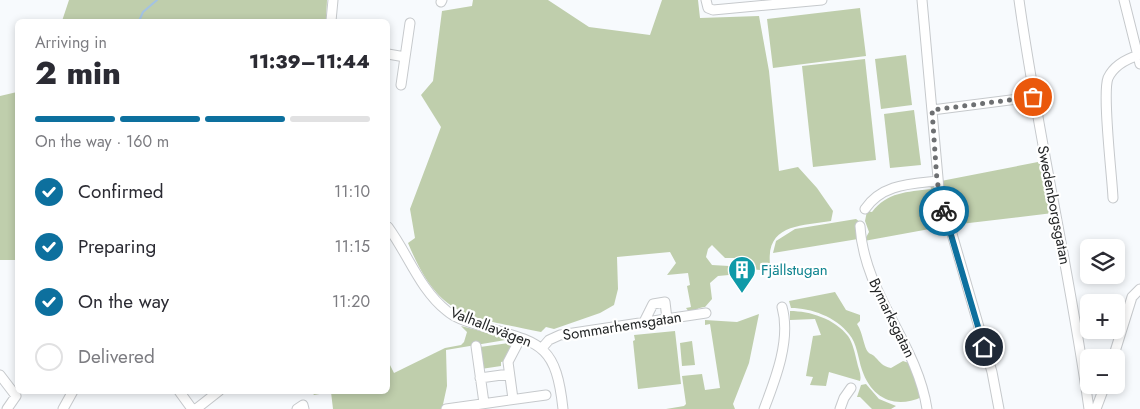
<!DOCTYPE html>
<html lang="en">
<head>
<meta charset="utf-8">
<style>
	:root { --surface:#fff; --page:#f7f7f7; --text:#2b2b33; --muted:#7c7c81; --line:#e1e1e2; --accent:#0d709e }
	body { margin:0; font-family:Jost,sans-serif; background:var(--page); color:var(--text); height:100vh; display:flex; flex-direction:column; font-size:19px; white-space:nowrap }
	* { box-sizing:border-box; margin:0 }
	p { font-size:16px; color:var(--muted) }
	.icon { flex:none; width:28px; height:28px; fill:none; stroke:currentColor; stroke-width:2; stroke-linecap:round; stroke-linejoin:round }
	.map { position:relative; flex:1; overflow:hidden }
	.side { position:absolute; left:15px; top:19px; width:375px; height:375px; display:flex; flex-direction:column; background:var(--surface); border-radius:8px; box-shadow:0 2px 8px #0003 }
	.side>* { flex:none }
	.buttons { position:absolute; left:1080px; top:239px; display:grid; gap:10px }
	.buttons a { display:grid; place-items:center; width:45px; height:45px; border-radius:8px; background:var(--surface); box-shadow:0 2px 8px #0003; font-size:25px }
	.pin { position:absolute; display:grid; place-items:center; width:42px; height:42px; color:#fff; margin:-21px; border:2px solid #fff; border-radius:50%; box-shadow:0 1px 5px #0007 }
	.courier { position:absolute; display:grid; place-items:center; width:50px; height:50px; margin:-25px; border:4px solid #0d709e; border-radius:50%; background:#fff; color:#222; box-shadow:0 1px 6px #0007 }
	.overview em { font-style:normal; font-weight:800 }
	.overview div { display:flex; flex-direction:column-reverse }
	.overview { display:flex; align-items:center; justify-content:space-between; height:85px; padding:0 20px }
	h1 { font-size:32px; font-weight:800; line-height:38px }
	.bar { display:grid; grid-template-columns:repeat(4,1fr); gap:8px 5px; align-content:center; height:60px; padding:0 20px }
	.bar i { height:6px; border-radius:4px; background:var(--line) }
	.bar .current { background:var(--accent) }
	.bar p { grid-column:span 4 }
	ol { padding:0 20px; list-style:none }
	li { display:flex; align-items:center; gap:15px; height:55px }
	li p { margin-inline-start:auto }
	li .icon { padding:5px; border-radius:50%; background:var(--accent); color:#fff; stroke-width:4 }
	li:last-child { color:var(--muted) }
	li i { width:28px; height:28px; border:2px solid var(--line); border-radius:50% }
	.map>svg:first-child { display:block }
	.green { fill:#bfceac }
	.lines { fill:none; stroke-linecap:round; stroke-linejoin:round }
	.stream { stroke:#a3c2e3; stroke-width:2 }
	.minor-casing { stroke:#c6c9cc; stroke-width:11 }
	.minor { stroke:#fff; stroke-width:9 }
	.done { stroke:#6e7072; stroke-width:5; stroke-dasharray:0 9 }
	.route { stroke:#0d709e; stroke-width:6 }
	.labels { text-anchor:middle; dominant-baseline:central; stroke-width:4.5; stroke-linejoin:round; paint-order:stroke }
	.street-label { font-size:15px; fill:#242627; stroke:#fff }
	.culture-label { font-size:15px; fill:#0d838f; stroke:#fff; text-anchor:start }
</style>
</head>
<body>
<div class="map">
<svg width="1140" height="409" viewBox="0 0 1140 409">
	<rect width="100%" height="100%" fill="#f7fafd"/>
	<path class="green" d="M 69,0 L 327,0 L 326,21 L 62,21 Z
		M 473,0 L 548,0 L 589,27 L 650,35 L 662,0 L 698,0 L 700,18 L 759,16 L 769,71 L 779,171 L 798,167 L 817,188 L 833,211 L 831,221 C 801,226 766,224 770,264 L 760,270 L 749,269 L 747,261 L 742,258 L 725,258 L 712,245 L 708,249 L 706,257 L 712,265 L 729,266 L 729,275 L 718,276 L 710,283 L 712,299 L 705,307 C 699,307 695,311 689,312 L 686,308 L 691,307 L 687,286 L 690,285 L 688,273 L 667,275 L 676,263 L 670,252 L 617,257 L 618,289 L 614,305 L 600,313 L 554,329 L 546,327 L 541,332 C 468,316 440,320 408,243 L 415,238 L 410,209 L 441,127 L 421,95 L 433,81 L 442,11 L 472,6 Z
		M 860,8 L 866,56 L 773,68 L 767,19 Z
		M 906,55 L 912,105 L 881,109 L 875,59 Z
		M 865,59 L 876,160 L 813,167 L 802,66 Z
		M 17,92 L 17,260 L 0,260 L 0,96 Z
		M 914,110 L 921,165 L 890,168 L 884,114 Z
		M 1043,161 L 1053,213 L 952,225 L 941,181 Z
		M 930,184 L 936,187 L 946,226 L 864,241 L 869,232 L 865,221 L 867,211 L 872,212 C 887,192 907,192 931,189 Z
		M 856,219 L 860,222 L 858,239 L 773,253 L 776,241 L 795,229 Z
		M 835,292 L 846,310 L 860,315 L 860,321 L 857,324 C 863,333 864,348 868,352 C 871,355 873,354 875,357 C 881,363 882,366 891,368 L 903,361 L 912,364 L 922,397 C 895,409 872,399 862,370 C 858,358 857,343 849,334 C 836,317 811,308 791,308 L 789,301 Z
		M 790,311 C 810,311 835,319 848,336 C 853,343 855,354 857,362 C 858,368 862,375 860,381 L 829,372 L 826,386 L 810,385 L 813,377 L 806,376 L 813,336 L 821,335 L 815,319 L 790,320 Z
		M 759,314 L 749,363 L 733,404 L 735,409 L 666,409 L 684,406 L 686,404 L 682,376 L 702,374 L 705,390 L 720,388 L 710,324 L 705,325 L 705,320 L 737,322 Z
		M 461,326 L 512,339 L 446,350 L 447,386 L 442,409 L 333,409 L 331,392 L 314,395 L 311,391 L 388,391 L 388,361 L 394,373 L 445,348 L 461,345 L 464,342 L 467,332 Z
		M 675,331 L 681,384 L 638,389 L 633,341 L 635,340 L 634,335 Z
		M 692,341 L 695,365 L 682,366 L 680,343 Z
		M 509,343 L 514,346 L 506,361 L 501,362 L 501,366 L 481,369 L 480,347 Z
		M 866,384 L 879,399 L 896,406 L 891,409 L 872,409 L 860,397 L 857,397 L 861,385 Z"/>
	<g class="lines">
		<path class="stream" d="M 139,21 L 143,12 L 157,0"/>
		<defs>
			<path id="minor" d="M 706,0 L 708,8 L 713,10 L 822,0
				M 922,0 L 939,189 L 992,372 L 999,409
				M 1019,0 C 1038,137 1070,272 1089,409
				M 1124,0 L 1140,64
				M 441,2 L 442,0
				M 331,21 L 333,0
				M 388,54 L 405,57
				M 401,85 L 410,23
				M 932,110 L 1033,97
				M 1113,198 C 1112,175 1102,94 1108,78 C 1114,65 1126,59 1139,55
				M 865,209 C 882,184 910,184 937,181
				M 860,226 C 864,294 917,343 927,409
				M 388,227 C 408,254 420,290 447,311 C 456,319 470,323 482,326 C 540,343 556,343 563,409
				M 644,322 L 653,304 L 665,302 L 667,319
				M 476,346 L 484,403
				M 542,348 L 549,340 L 560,335 L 706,313
				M 1113,358 L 1132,297 L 1140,289
				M 0,375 L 16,396 L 7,409
				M 480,378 L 509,374
				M 179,391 L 192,409
				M 513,399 L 508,362 L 519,341
				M 63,409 L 73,391
				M 196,409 L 219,391
				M 297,409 L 303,405 L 304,409
				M 446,409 L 546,395
				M 764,409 C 776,378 791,339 782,307
				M 840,409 L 844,398 L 851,388
				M 1096,409 L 1105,385"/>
		</defs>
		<use href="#minor" class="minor-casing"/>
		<use href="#minor" class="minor"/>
	</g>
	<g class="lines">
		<path class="done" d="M 944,211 L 937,181 L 932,110 L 1033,97"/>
		<path class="route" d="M 944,211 L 984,347"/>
	</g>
	<defs>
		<symbol id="building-pin" viewBox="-11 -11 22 30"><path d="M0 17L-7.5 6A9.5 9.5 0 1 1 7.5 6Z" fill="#0f9aa8" stroke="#fff"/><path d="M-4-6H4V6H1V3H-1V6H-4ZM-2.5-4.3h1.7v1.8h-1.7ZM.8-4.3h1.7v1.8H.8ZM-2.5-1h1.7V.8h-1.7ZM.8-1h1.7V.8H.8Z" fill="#fff"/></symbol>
	</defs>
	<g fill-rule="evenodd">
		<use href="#building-pin" x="726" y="254" width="32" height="43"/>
	</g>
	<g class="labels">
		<g class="street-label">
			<text transform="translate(1054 205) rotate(79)">Swedenborgsgatan</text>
			<text transform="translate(892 318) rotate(64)">Bymarksgatan</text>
			<text transform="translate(622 326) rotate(-9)">Sommarhemsgatan</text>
			<text transform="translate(491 327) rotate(21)">Valhallavägen</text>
		</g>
		<g class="culture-label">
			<text x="761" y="270">Fjällstugan</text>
		</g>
	</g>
</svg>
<div class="buttons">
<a><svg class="icon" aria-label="layers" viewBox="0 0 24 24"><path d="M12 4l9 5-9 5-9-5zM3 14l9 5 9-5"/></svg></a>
<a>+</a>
<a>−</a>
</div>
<div class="pin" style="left:1033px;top:97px;background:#ea580c"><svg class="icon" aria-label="bag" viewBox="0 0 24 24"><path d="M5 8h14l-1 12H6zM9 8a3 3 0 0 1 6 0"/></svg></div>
<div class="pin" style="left:984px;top:347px;background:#1f2937"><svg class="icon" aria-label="home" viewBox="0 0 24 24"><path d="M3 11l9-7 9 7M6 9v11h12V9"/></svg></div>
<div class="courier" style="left:944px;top:211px"><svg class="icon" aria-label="bike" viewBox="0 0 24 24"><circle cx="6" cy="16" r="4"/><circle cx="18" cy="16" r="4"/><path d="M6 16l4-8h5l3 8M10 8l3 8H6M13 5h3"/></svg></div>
<section class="side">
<div class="overview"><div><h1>2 min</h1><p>Arriving in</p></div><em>11:39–11:44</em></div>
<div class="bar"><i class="current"></i><i class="current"></i><i class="current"></i><i></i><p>On the way · 160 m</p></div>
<ol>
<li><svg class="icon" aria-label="check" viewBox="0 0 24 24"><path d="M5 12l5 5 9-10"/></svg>Confirmed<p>11:10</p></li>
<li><svg class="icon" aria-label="check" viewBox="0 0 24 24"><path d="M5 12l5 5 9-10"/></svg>Preparing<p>11:15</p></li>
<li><svg class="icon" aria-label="check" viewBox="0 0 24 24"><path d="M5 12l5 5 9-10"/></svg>On the way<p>11:20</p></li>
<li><i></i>Delivered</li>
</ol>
</section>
</div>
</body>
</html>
